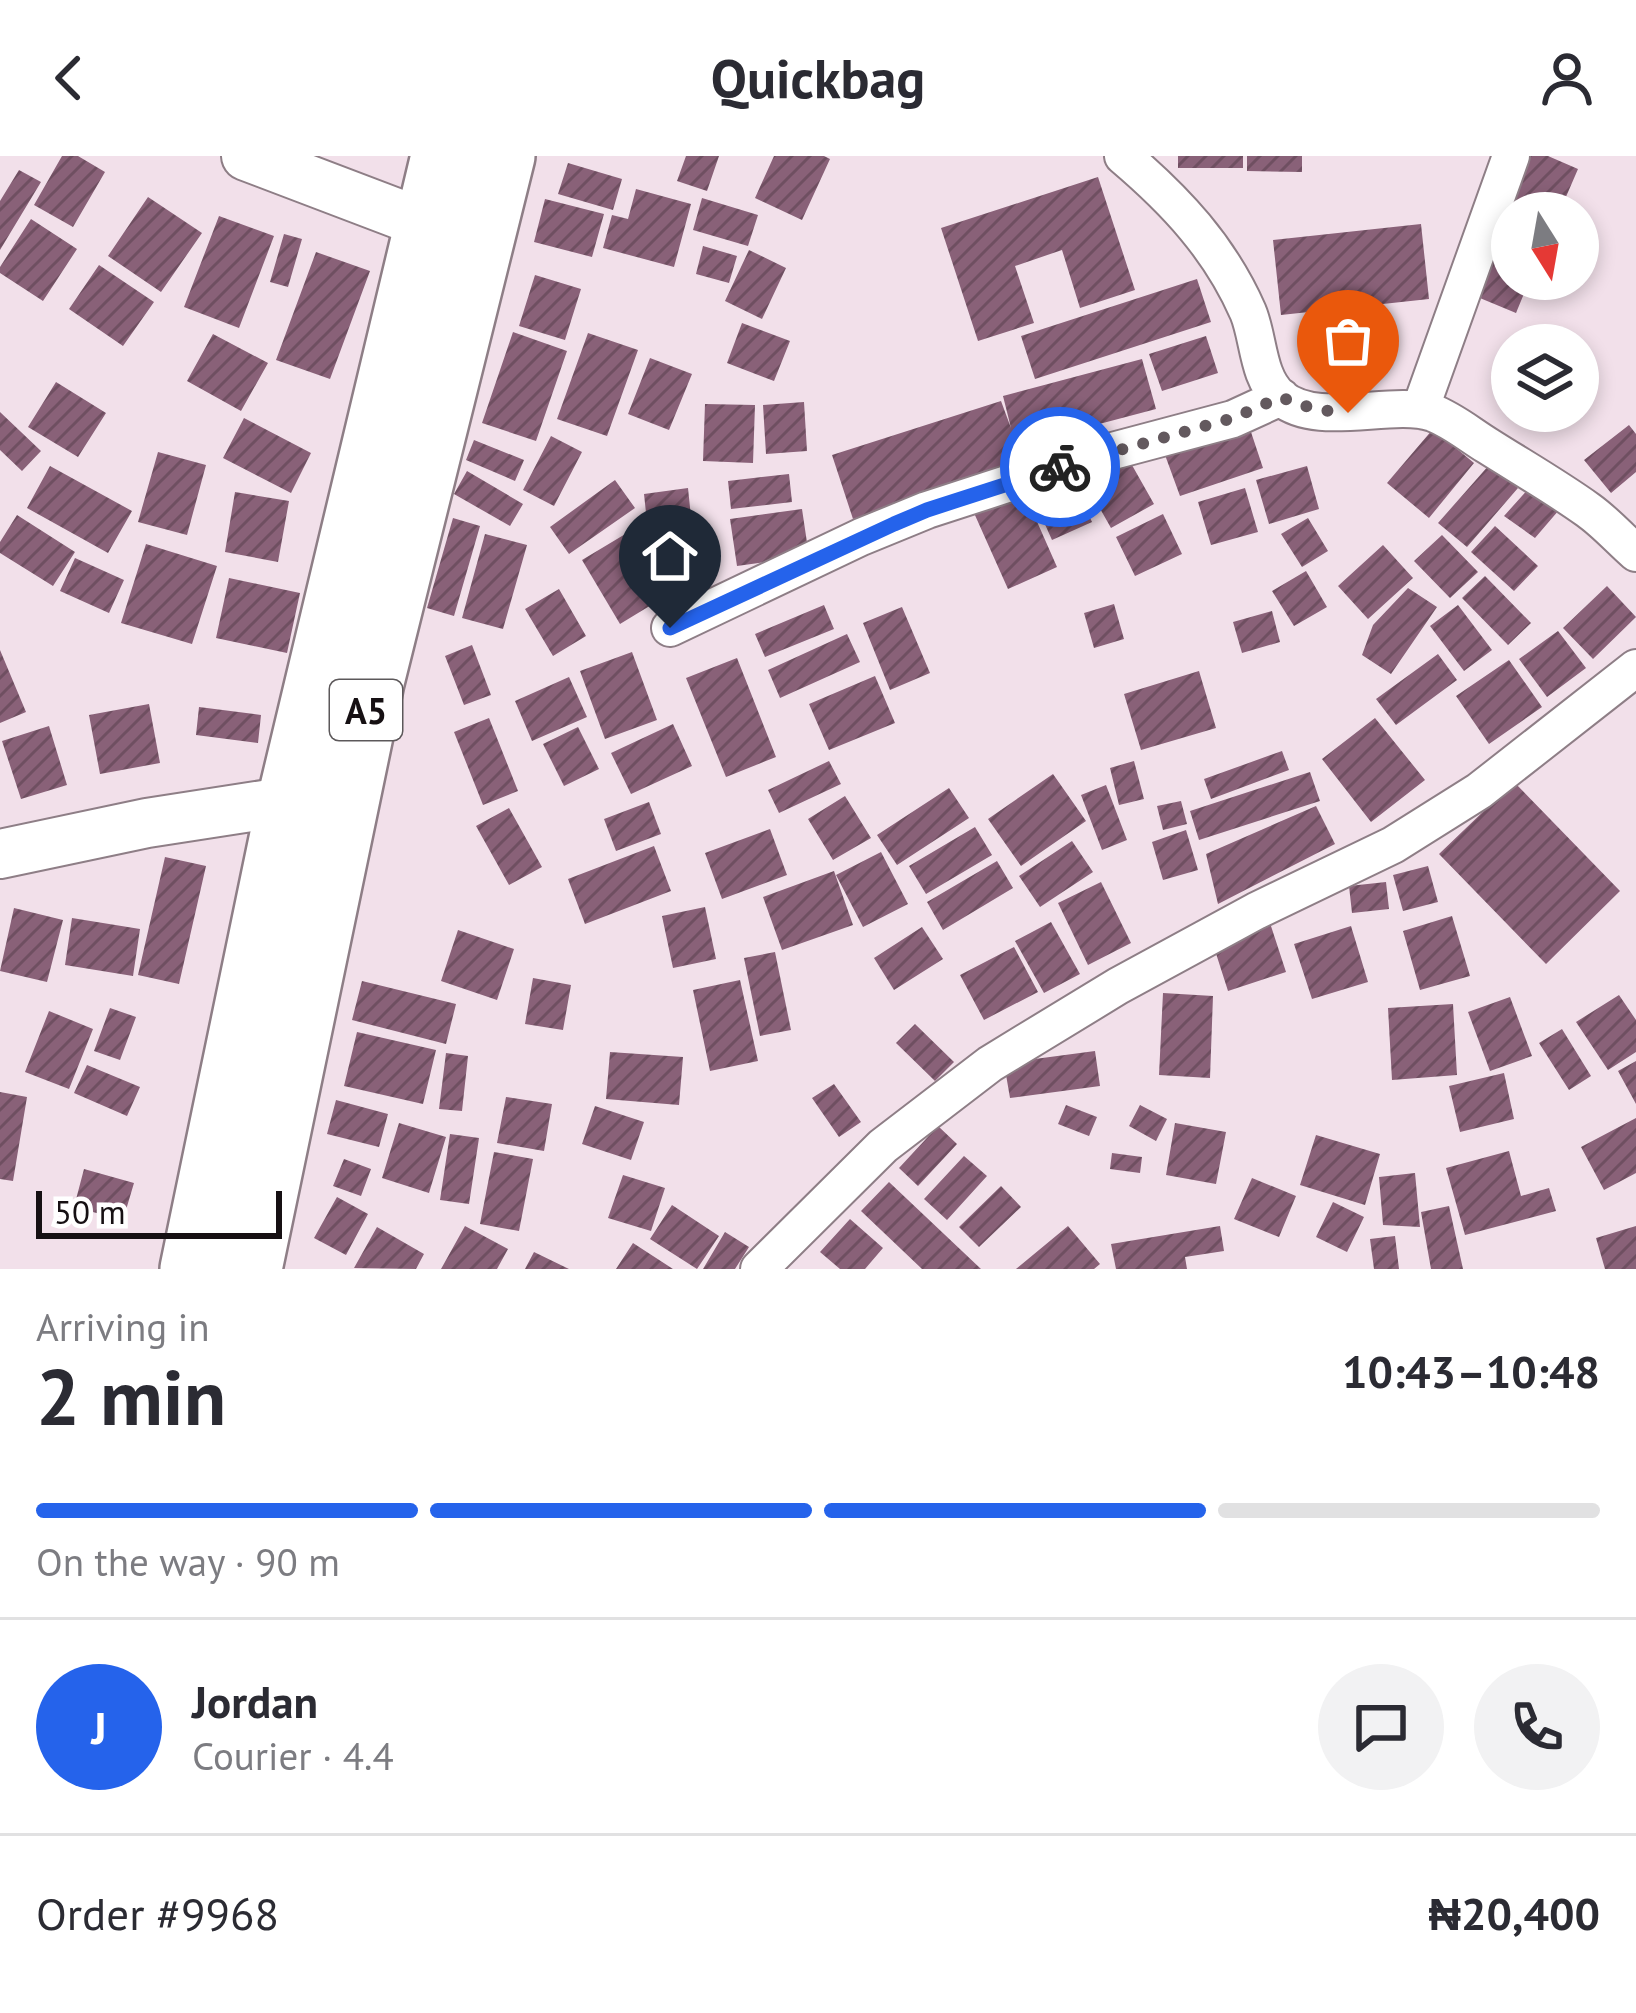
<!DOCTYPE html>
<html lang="en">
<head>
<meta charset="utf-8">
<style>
	:root { --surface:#fff; --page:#f2f2f3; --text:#2b2b33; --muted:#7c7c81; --line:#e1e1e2; --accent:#2563eb }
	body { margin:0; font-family:"PT Sans",sans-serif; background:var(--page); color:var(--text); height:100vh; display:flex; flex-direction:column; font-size:45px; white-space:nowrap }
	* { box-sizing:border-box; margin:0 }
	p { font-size:39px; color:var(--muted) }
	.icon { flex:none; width:66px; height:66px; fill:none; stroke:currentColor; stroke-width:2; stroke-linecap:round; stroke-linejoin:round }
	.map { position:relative; height:1113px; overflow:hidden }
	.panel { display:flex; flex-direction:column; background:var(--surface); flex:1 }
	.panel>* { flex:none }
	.needle { width:78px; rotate:169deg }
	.buttons { position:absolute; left:1491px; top:36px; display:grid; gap:24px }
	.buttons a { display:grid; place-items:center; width:108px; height:108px; border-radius:50%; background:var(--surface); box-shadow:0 6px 18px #0003; font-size:60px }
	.scale { position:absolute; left:36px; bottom:30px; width:246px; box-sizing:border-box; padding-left:12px; border:6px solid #161013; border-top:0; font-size:33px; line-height:42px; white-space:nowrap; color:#161013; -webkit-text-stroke:9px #fff; paint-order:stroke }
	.pin { position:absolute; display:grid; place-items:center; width:102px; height:102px; color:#fff; margin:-123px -51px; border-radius:50% 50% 50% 0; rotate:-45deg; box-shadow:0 0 12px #0007 }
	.pin .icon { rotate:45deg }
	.courier { position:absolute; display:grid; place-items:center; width:120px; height:120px; margin:-60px; border:9px solid #2563eb; border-radius:50%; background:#fff; color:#222; box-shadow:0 3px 15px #0007 }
	.head em { font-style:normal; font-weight:800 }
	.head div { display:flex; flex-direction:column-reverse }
	.head { display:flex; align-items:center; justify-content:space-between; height:204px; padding:0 36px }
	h1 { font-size:78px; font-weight:800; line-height:90px }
	.bar { display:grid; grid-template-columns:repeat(4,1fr); gap:18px 12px; align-content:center; height:144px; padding:0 36px }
	.bar i { height:15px; border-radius:9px; background:var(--line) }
	.bar .selected { background:var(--accent) }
	.bar p { grid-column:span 4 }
	.line { display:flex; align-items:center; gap:30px; padding:0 36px; border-top:3px solid var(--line) }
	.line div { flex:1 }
	.round { display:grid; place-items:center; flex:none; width:126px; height:126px; border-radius:63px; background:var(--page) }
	header { display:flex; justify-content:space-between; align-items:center; height:156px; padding:0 36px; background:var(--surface); font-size:54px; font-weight:800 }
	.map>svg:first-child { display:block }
	.building { fill:url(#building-hatch) }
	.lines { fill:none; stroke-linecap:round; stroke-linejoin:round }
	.street-casing { stroke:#8e7e86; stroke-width:40 }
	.secondary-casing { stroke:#8e7e86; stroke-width:52 }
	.highway-casing { stroke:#8e7e86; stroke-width:68 }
	.street { stroke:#fff; stroke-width:36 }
	.secondary { stroke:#fff; stroke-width:48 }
	.highway { stroke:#fff; stroke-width:63 }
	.done { stroke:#63595e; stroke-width:12; stroke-dasharray:0 21.6 }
	.route { stroke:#2563eb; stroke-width:15 }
	.labels { text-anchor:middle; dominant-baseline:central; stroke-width:9; stroke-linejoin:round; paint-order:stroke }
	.shield { fill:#fff; stroke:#5c585a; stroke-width:3 }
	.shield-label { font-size:36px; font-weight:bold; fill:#161013 }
</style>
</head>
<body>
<header><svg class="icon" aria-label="back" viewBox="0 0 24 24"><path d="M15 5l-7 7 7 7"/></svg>Quickbag<svg class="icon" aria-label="person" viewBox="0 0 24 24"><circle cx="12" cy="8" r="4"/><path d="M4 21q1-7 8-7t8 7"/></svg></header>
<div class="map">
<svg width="1636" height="1113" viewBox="0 0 1636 1113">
	<defs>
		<pattern id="building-hatch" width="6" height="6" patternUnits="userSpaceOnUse" patternTransform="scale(3)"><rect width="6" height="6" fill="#896178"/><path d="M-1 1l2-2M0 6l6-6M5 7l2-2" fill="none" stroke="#6f4f61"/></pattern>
	</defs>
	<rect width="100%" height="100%" fill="#f2e0ea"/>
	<path class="building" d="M 62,0 L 78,0 L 105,16 L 73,71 L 34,49 Z
		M 686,0 L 719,0 L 707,35 L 677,25 Z
		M 774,0 L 824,0 L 830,3 L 802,64 L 755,42 Z
		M 1178,0 L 1243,0 L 1243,12 L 1178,12 Z
		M 1247,0 L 1302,0 L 1302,16 L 1247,15 Z
		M 1521,0 L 1548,0 L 1578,13 L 1559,57 L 1512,57 L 1512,123 L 1530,123 L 1516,157 L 1463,135 Z
		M 568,7 L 622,23 L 613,54 L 558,38 Z
		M 19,14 L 41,26 L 0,94 L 0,45 Z
		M 1098,21 L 1135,134 L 1080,152 L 1062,94 L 1015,110 L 1034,167 L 978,185 L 941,72 Z
		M 636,33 L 691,48 L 674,111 L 603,92 L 612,59 L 628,63 Z
		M 148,41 L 202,77 L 161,136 L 108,100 Z
		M 702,42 L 758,59 L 748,90 L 693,74 Z
		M 545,43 L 604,58 L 592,101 L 534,86 Z
		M 219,60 L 274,80 L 239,172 L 184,151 Z
		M 31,63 L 77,93 L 43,145 L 0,117 L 0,111 Z
		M 1421,68 L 1429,143 L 1281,159 L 1273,84 Z
		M 284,78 L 302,83 L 288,131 L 270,126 Z
		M 703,90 L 737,100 L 729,127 L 696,118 Z
		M 749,94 L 786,112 L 762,163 L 725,145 Z
		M 316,96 L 370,115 L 330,223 L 276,204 Z
		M 99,109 L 154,146 L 123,190 L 69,153 Z
		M 535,119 L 581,133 L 565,184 L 519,170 Z
		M 1197,123 L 1211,166 L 1035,223 L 1021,180 Z
		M 742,167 L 790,185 L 774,225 L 727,207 Z
		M 513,176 L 567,195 L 536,285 L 482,267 Z
		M 588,177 L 638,194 L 607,280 L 557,263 Z
		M 213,178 L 268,207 L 241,255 L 187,225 Z
		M 1206,180 L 1218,217 L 1162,235 L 1149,198 Z
		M 650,202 L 692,218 L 669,274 L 628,258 Z
		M 1142,203 L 1156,253 L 1016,290 L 1022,310 L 853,363 L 832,299 L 1001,245 L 1011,272 L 1003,240 Z
		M 56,226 L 106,257 L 78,301 L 28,271 Z
		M 804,246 L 807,295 L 766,298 L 763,249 Z
		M 705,248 L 755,249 L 753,307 L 703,305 Z
		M 0,256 L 41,295 L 22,315 L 0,294 Z
		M 244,262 L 311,297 L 291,337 L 223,302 Z
		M 1629,269 L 1636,278 L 1636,316 L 1611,337 L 1584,304 Z
		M 1249,270 L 1263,312 L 1180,340 L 1165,299 Z
		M 1433,273 L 1474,307 L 1429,362 L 1387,327 Z
		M 551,280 L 582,296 L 554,350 L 523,334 Z
		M 474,284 L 524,304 L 515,325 L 466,304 Z
		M 1124,295 L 1154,348 L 1111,372 L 1081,319 Z
		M 158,296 L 206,309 L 187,379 L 138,366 Z
		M 1490,308 L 1518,332 L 1467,391 L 1438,367 Z
		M 50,310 L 132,355 L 108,397 L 27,352 Z
		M 1307,310 L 1319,353 L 1269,368 L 1256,324 Z
		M 467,315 L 523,348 L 510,370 L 454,338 Z
		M 789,318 L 792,346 L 731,353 L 728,325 Z
		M 1070,318 L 1092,366 L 1052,384 L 1031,337 Z
		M 615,324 L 635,352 L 569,398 L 550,371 Z
		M 1020,327 L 1057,411 L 1008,433 L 970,348 Z
		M 1530,331 L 1565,347 L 1535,382 L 1504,360 Z
		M 688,332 L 691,361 L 647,366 L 644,338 Z
		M 1245,332 L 1258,376 L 1211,389 L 1198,346 Z
		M 235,336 L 289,345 L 278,406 L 225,396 Z
		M 802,353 L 809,400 L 737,410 L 730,363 Z
		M 1163,358 L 1182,398 L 1135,420 L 1116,381 Z
		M 17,359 L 75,396 L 53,430 L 0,397 L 0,386 Z
		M 453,362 L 480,370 L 454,460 L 427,452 Z
		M 1308,362 L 1328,395 L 1302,411 L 1281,378 Z
		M 700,367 L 714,426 L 667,437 L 653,377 Z
		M 1495,370 L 1538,410 L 1514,435 L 1471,396 Z
		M 627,377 L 666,440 L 620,468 L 582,404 Z
		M 485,378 L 527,389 L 503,473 L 462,462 Z
		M 1442,379 L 1478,416 L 1450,442 L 1414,405 Z
		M 146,388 L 217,410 L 192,488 L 121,467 Z
		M 1383,389 L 1413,422 L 1368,463 L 1338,430 Z
		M 75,402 L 124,424 L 109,457 L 60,435 Z
		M 1306,415 L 1327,451 L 1294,470 L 1272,435 Z
		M 1485,420 L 1531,467 L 1508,489 L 1462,442 Z
		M 229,422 L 300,437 L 287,497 L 216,482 Z
		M 1607,430 L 1636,461 L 1593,503 L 1563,472 Z
		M 1408,432 L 1437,451 L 1391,518 L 1362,499 L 1373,469 Z
		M 559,433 L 586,480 L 553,500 L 525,453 Z
		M 1114,448 L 1124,483 L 1094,492 L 1084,457 Z
		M 824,449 L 834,473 L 765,501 L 755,478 Z
		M 1458,449 L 1492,494 L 1464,515 L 1430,470 Z
		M 902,451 L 930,517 L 890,534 L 863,467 Z
		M 1272,455 L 1280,486 L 1242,497 L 1233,466 Z
		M 1558,475 L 1586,512 L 1547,541 L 1519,503 Z
		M 847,478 L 860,506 L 780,542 L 768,514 Z
		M 472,489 L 491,539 L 464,549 L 445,500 Z
		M 0,494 L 26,556 L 0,567 Z
		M 632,496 L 657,564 L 605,583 L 580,515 Z
		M 1438,498 L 1457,524 L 1396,569 L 1376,543 Z
		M 737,502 L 776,601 L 726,621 L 686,522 Z
		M 1509,504 L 1542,551 L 1489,588 L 1456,540 Z
		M 1199,515 L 1216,572 L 1141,594 L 1124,538 Z
		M 875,520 L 895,567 L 829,594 L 809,548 Z
		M 569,521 L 587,561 L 532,585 L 515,545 Z
		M 149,548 L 160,607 L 100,618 L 89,559 Z
		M 199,551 L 261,559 L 258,587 L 196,579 Z
		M 489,562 L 518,635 L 483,649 L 454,576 Z
		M 1375,562 L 1425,624 L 1371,666 L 1322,603 Z
		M 673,568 L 692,610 L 631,638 L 611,597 Z
		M 49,570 L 67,629 L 21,643 L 2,585 Z
		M 578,571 L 599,613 L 564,630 L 543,588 Z
		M 1282,595 L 1289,614 L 1211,643 L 1204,623 Z
		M 829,605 L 841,628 L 779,657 L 768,634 Z
		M 1134,605 L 1144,643 L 1119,649 L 1110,612 Z
		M 1310,616 L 1320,645 L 1199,684 L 1190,655 Z
		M 1053,618 L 1086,665 L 1021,710 L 988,663 Z
		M 1514,626 L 1620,735 L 1546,808 L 1439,698 Z
		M 1106,629 L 1127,684 L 1102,694 L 1081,639 Z
		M 949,632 L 969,662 L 897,709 L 877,679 Z
		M 845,640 L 871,682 L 833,704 L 808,663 Z
		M 1181,645 L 1187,668 L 1163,674 L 1157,650 Z
		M 649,646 L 661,678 L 616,695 L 604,663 Z
		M 1316,650 L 1335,688 L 1218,748 L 1206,698 Z
		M 509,652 L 542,711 L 509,729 L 476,670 Z
		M 975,671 L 992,699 L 926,738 L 909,710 Z
		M 770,673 L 787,719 L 722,743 L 705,697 Z
		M 1186,674 L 1198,714 L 1163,724 L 1152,686 Z
		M 1072,685 L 1093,716 L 1040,751 L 1019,720 Z
		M 654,690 L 671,735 L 585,768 L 568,723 Z
		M 881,696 L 908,748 L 863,771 L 836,719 Z
		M 165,701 L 206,710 L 179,828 L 138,819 Z
		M 997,705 L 1013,732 L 943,774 L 927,746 Z
		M 1428,710 L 1438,746 L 1403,755 L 1393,719 Z
		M 834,715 L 853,769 L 782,794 L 763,741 Z
		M 1101,726 L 1131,787 L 1088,809 L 1058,747 Z
		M 1386,726 L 1389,753 L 1352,757 L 1349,730 Z
		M 705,751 L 716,803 L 673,812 L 662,760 Z
		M 14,752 L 63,764 L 47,826 L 0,815 Z
		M 1452,760 L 1470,820 L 1420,834 L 1403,775 Z
		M 72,762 L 140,773 L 133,820 L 65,809 Z
		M 1051,766 L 1080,818 L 1044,837 L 1015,785 Z
		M 1270,767 L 1286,816 L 1228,835 L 1212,785 Z
		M 1351,770 L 1368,826 L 1312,843 L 1294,788 Z
		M 922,771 L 943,803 L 894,834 L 874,802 Z
		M 458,774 L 514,793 L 497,844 L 441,825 Z
		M 1014,791 L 1038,836 L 984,864 L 960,819 Z
		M 775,796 L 791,874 L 760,880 L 744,802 Z
		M 533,822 L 571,829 L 563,874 L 525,868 Z
		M 740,824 L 758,905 L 710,915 L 693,834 Z
		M 362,825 L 456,848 L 446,888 L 352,864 Z
		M 1163,837 L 1213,840 L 1210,922 L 1159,919 Z
		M 1619,839 L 1636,864 L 1636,896 L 1608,914 L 1576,866 Z
		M 1510,841 L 1532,900 L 1490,915 L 1468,856 Z
		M 1453,848 L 1457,919 L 1392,924 L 1388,852 Z
		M 110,852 L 136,861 L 120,904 L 94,895 Z
		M 49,855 L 93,873 L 69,933 L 25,916 Z
		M 915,868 L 954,906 L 935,925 L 896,887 Z
		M 1562,873 L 1591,920 L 1569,934 L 1539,887 Z
		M 357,876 L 436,894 L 423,948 L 344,930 Z
		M 1095,895 L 1100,930 L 1010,942 L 1004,907 Z
		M 610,896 L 683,901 L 679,949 L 606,943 Z
		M 446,897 L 468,900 L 462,955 L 439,953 Z
		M 1636,905 L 1636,948 L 1618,915 Z
		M 87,909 L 140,931 L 127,960 L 74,937 Z
		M 1504,917 L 1514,963 L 1460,976 L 1449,930 Z
		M 834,928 L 861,966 L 839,981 L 812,942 Z
		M 0,936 L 27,941 L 13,1025 L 0,1023 Z
		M 506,941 L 552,948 L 544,995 L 497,987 Z
		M 336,944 L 388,958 L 379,991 L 327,978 Z
		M 1066,949 L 1097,961 L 1089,980 L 1058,968 Z
		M 1140,949 L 1167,963 L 1156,985 L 1129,970 Z
		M 595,950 L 644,966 L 631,1004 L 582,988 Z
		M 1636,962 L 1636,1017 L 1604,1034 L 1581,991 Z
		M 399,967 L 446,981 L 429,1037 L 382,1022 Z
		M 1175,967 L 1226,976 L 1216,1028 L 1166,1019 Z
		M 938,970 L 957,988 L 918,1030 L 899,1012 Z
		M 450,978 L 479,982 L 469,1048 L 440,1044 Z
		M 1316,979 L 1380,998 L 1365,1049 L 1300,1029 Z
		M 1509,995 L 1521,1040 L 1549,1032 L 1556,1055 L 1465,1079 L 1446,1012 Z
		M 494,996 L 533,1003 L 519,1075 L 480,1068 Z
		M 1112,997 L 1142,1001 L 1140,1017 L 1110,1013 Z
		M 964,1000 L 987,1020 L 947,1064 L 924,1043 Z
		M 344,1003 L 371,1013 L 361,1040 L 333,1030 Z
		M 84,1013 L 134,1027 L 123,1064 L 74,1051 Z
		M 1415,1017 L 1420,1071 L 1383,1069 L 1379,1021 Z
		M 623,1019 L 665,1032 L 651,1075 L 608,1062 Z
		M 1252,1022 L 1296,1040 L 1279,1081 L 1234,1063 Z
		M 889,1026 L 981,1113 L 922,1113 L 861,1055 Z
		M 1001,1030 L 1021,1051 L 979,1091 L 959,1071 Z
		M 337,1041 L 368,1058 L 346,1099 L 314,1082 Z
		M 1333,1046 L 1364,1061 L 1347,1096 L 1316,1081 Z
		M 672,1049 L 719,1080 L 697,1113 L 650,1083 Z
		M 1449,1050 L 1463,1113 L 1431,1113 L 1421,1056 Z
		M 850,1063 L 883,1092 L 865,1113 L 840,1113 L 820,1096 Z
		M 465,1070 L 508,1093 L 497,1113 L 441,1113 Z
		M 1068,1070 L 1100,1108 L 1094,1113 L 1016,1113 Z
		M 1220,1070 L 1224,1095 L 1185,1101 L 1187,1113 L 1116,1113 L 1111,1088 Z
		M 1636,1070 L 1636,1113 L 1605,1113 L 1596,1082 Z
		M 377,1071 L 424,1098 L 416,1113 L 354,1112 Z
		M 725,1076 L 749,1091 L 735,1113 L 703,1113 Z
		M 1395,1080 L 1399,1113 L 1374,1113 L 1370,1083 Z
		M 633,1087 L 673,1113 L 616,1113 Z
		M 534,1096 L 569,1113 L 525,1113 Z"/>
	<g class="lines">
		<defs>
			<path id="street" d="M 1123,0 C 1176,45 1220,92 1248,156 C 1259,182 1257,221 1280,241 C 1317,273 1391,243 1433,257 C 1452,264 1470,279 1488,290 C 1521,311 1556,331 1588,354 C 1605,366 1620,383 1636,397
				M 1420,254 L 1511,0
				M 670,472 L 861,381 L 927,354 L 1090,301 L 1233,263 L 1281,241
				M 759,1113 L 883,990 L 990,908 L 1118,830 L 1256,755 L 1393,689 L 1479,635 L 1636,512"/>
			<path id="secondary" d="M 246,0 L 425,68
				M 0,698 L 147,667 L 289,645"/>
			<path id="highway" d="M 192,1113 L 289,645 L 443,0
				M 250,1113 L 372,526 L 503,0"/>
		</defs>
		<use href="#street" class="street-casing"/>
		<use href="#secondary" class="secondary-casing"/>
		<use href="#highway" class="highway-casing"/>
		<use href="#street" class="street"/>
		<use href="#secondary" class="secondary"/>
		<use href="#highway" class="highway"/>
	</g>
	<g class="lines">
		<path class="done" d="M 1060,311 L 1233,262 L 1281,241 C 1303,251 1323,255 1348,257"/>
		<path class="route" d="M 670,472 L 894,368 L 927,354 L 1060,311"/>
	</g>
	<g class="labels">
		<rect class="shield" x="330" y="524" width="72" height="60" rx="9"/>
		<g class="shield-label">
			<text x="366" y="554">A5</text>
		</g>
	</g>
</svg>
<div class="buttons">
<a><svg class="needle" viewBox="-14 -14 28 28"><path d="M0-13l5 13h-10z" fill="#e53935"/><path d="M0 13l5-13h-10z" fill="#7c7c81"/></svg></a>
<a><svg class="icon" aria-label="layers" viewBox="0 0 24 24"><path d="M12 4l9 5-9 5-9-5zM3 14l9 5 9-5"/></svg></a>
</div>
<div class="scale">50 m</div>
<div class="pin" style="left:1348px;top:257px;background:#ea580c"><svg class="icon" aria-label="bag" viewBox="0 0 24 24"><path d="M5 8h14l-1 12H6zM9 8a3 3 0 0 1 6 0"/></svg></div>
<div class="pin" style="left:670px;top:472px;background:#1f2937"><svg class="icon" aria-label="home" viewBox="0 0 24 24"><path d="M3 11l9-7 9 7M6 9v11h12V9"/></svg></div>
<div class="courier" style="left:1060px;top:311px"><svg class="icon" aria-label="bike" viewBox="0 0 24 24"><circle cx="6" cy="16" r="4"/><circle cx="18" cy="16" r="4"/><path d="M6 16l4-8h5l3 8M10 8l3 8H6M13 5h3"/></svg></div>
</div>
<section class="panel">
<div class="head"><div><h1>2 min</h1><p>Arriving in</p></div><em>10:43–10:48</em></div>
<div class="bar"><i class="selected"></i><i class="selected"></i><i class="selected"></i><i></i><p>On the way · 90 m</p></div>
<div class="line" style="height:216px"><b class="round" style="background:var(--accent);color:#fff">J</b><div><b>Jordan</b><p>Courier · 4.4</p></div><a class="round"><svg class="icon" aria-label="chat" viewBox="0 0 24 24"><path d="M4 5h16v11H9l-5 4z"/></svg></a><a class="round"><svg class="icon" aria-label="phone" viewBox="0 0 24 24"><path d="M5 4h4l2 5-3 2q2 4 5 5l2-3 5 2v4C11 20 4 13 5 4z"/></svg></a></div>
<div class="line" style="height:156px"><div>Order #9968</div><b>₦20,400</b></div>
</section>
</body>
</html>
